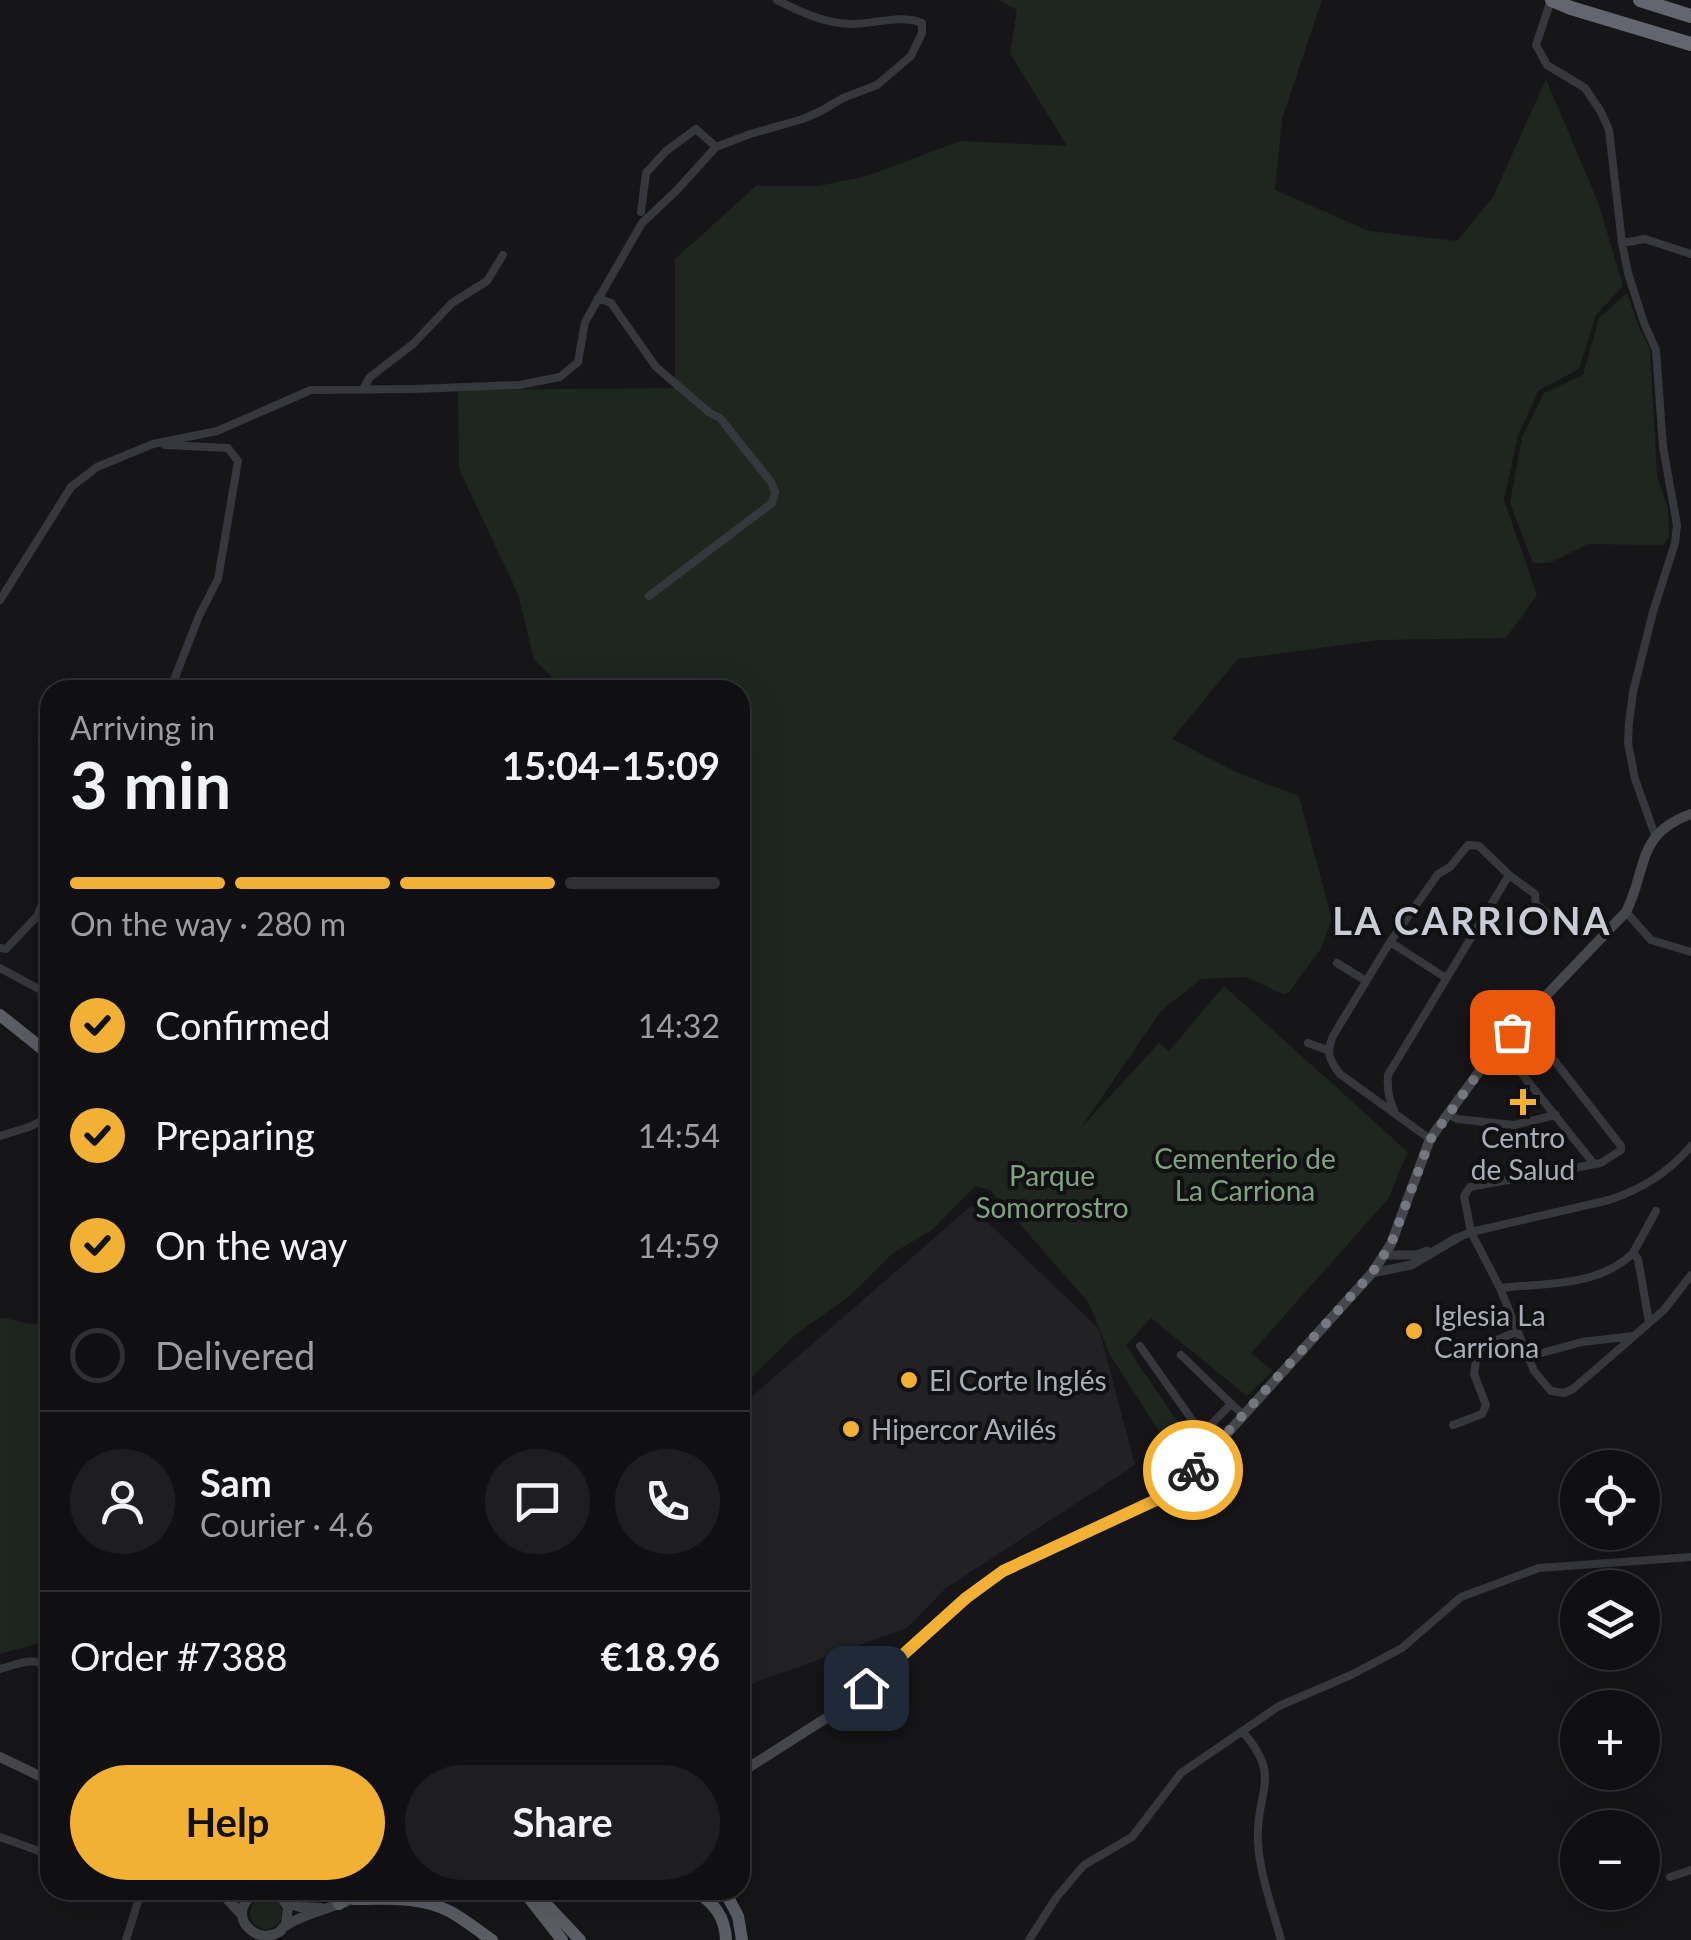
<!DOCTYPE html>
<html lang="en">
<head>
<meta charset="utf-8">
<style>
	:root { --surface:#101012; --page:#1e1e20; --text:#f1f3f6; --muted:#9c9d9f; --line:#303032; --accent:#f2b134 }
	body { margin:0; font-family:Lato,sans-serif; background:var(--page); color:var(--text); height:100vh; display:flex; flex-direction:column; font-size:38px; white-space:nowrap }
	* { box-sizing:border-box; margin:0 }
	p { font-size:32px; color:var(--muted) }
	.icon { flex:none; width:55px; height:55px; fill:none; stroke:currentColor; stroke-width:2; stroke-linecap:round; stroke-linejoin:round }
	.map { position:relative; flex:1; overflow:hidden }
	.details { position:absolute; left:40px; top:680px; width:710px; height:1220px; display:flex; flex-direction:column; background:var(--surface); border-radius:30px; box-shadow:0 10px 40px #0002,0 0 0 2px var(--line) }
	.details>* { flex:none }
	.buttons { position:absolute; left:1560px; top:1450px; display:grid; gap:20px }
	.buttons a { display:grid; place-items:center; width:100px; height:100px; border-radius:50%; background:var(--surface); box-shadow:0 10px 40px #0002,0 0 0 2px var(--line); font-size:50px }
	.pin { position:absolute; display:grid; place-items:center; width:85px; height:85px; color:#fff; margin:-42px; border-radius:20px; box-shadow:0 5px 15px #0006 }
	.courier { position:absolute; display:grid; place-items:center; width:100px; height:100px; margin:-50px; border:8px solid #f2b134; border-radius:50%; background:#fff; color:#222; box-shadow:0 2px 12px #0007 }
	.headline em { font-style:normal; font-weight:700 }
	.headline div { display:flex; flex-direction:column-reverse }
	.headline { display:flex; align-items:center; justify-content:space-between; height:170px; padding:0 30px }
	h1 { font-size:65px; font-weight:700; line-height:75px }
	.bar { display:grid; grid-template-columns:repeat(4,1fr); gap:15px 10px; align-content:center; height:120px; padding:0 30px }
	.bar i { height:12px; border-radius:8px; background:var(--line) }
	.bar .active { background:var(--accent) }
	.bar p { grid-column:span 4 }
	.line { display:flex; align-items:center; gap:25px; padding:0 30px; border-top:2px solid var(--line) }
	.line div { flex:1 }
	.round { display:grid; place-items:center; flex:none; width:105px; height:105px; border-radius:52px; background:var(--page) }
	ol { padding:0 30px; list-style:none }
	li { display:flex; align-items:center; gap:30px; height:110px }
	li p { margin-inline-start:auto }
	li .icon { padding:10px; border-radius:50%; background:var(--accent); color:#111; stroke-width:4 }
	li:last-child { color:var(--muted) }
	li i { width:55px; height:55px; border:5px solid var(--line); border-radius:50% }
	.button { display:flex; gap:20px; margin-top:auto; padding:20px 30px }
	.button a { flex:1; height:115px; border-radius:60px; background:var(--accent); color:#111; font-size:40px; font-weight:700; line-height:115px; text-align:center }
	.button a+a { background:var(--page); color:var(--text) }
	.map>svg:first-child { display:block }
	.built { fill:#222225 }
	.green { fill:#1e261f }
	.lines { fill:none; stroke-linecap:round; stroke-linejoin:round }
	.minor { stroke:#37383d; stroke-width:8 }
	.tertiary { stroke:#37383d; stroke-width:9 }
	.secondary { stroke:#45474d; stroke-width:10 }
	.trunk { stroke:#5b5e65; stroke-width:12 }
	.motorway { stroke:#63666e; stroke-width:14 }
	.done { stroke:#757880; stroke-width:10; stroke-dasharray:0 18 }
	.route { stroke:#f2b134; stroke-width:12 }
	.poi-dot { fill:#f2b134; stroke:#111113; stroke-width:4 }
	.labels { text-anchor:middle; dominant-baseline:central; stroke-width:8; stroke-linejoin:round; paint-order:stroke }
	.poi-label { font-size:28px; fill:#a8adb8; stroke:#111113; text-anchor:start }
	.park-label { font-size:28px; fill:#7fa381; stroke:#111113 }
	.district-label { font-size:38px; font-weight:bold; letter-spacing:2.5px; fill:#c9ccd4; stroke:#111113 }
</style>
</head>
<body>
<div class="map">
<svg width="1691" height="1940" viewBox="0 0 1691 1940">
	<rect width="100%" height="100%" fill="#161618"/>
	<path class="built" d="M 971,1206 L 1099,1329 L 1135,1465 L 946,1588 L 907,1628 L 740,1688 L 740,1407 Z"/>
	<path class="green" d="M 998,0 L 1322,0 L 1282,119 L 1275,190 L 1369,231 L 1457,241 L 1493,197 L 1546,79 L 1598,202 L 1623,286 L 1596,315 L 1579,369 L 1539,390 L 1518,435 L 1504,500 L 1537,595 L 1506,638 L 1379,640 L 1238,659 L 1172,739 L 1236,772 L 1299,796 L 1332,920 L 1320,950 L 1289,992 L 1283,994 L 1246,977 L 1201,979 L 1161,1011 L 1080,1129 L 1159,1043 L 1169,1051 L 1224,986 L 1408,1152 L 1388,1199 L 1251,1353 L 1273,1371 L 1247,1396 L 1151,1318 L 1126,1346 L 1197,1450 L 1154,1487 L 1160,1433 L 1109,1353 L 1089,1303 L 990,1190 L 975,1186 L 932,1230 L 893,1253 L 852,1294 L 795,1335 L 740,1388 L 740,690 L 566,690 L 534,660 L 518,594 L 459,469 L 458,390 L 675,388 L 675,259 L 756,186 L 819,186 L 867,176 L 960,141 L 1067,146 L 1010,53 L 1017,10 Z
		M 1627,293 L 1640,330 L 1650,349 L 1657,476 L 1668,509 L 1669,537 L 1663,545 L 1588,544 L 1549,563 L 1533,563 L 1510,503 L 1522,437 L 1544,393 L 1583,375 L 1599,318 Z
		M 5,1318 L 29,1324 L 50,1324 L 50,1635 L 36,1644 L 0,1654 L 0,1319 Z
		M250 1913a16 16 0 1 1 32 0a16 16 0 1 1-32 0Z"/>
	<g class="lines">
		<path class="minor" d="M 1551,0 L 1536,45 L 1547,65 L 1585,88 L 1601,112 L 1609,130 L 1622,243 L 1645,239 L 1691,254
			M 641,212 L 646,173 L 666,151 L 696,129 L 716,147
			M 1622,243 L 1628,273 L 1644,323 L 1656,350 L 1663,447 L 1677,525 L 1675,543 L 1653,612 L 1633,692 L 1629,723 L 1628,743 L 1635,779 L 1655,835
			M 598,298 L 611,303 L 656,367 L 710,413 L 720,418 L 771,482 L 775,492 L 772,503 L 649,596
			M 363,389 L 370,377 L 413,344 L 452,303 L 487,281 L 503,255
			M 165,445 L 228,448 L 238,461 L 218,579 L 199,616 L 170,690
			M 0,600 L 71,487 L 97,467 L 153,444 L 217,431 L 311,390 L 416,389 L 519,385 L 560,377 L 578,362 L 585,322 L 642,223 L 676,191 L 716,147 L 750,134 L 803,119 L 821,111 L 843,98 L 877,85 L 911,56 L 922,33 L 922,23 C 901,14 875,24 852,24 C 826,24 800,12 777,0
			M 1626,912 L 1651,940 L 1691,952
			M 1390,942 L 1446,978
			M 0,948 L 6,949 L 38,915 L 43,901
			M 1337,963 L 1366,981
			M 0,968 L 50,995
			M 1308,1043 L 1327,1050
			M 1394,1110 C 1388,1098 1387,1088 1388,1075 L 1509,875
			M 1448,1114 L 1457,1119 L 1514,1125 L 1556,1115
			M 0,1136 L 29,1127 L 50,1117
			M 1430,1139 L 1340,1074 C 1329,1060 1326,1053 1333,1036 L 1390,942 L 1438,874 L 1450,867 L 1468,845 L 1479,846 L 1509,875 L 1535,894 L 1536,904 L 1548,914
			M 1594,1164 L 1509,1058 L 1531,1038 L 1536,1037 L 1621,1146 L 1621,1150 L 1601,1163 L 1470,1187 L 1464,1196 L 1471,1232 L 1500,1288 L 1534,1371 L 1551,1391 L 1564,1393 L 1573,1389 L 1664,1310 L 1691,1275
			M 1457,1238 L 1471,1232 L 1609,1200 C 1642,1189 1668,1173 1691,1146
			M 1633,1253 L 1656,1211
			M 1500,1288 C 1544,1283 1599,1287 1633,1253 L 1638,1259 L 1649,1322
			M 1140,1346 L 1202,1434 L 1231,1404
			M 1181,1355 L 1243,1415
			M 1527,1357 L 1582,1342 L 1633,1336
			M 1453,1425 L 1482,1414 L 1486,1405 L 1474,1374 L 1478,1348 L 1516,1332
			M 0,1669 C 18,1664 34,1656 50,1667
			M 1242,1731 C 1284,1778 1255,1791 1258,1841 C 1259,1872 1273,1910 1281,1940
			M 0,1837 L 50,1855
			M 1670,1877 L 1691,1870
			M 126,1940 L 139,1898 L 136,1890
			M 1029,1940 L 1056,1898 L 1084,1865 L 1132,1837 L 1181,1773 L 1279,1706 L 1351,1675 L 1402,1648 L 1461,1597 L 1539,1568 L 1691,1557"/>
		<path class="tertiary" d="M 1386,1255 L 1417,1255 L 1427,1251
			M 1372,1273 L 1411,1265 L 1457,1238"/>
		<path class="secondary" d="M 0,1757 L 50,1781
			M 740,1773 L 853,1701 L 966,1597 L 1003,1571 L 1156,1500 L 1173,1488 L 1195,1469 L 1372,1273 L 1391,1244 L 1430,1139 L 1448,1114 L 1498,1046 L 1626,912 C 1648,867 1636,834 1691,814
			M 219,1890 L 242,1915
			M 225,1890 L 255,1892
			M 362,1896 L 383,1890
			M 286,1902 L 300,1907 L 321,1908
			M 286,1925 L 288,1907 L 279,1894 C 251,1882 228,1914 252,1931 C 259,1936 267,1937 275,1934 C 287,1929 276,1931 287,1925 C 300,1916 331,1907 346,1902"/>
		<path class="trunk" d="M 0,1015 L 50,1055
			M 523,1890 L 562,1940
			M 533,1890 L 580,1940
			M 694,1890 C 714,1903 725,1916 726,1940
			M 724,1890 L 738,1916 L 742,1940
			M 353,1899 C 386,1899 421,1896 451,1912 C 465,1920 479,1931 492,1940
			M 339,1904 L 357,1890"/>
		<path class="motorway" d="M 1552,0 L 1571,8 L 1691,44
			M 1640,0 L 1691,16"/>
	</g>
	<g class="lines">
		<path class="done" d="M 1193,1470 L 1372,1273 L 1391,1244 L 1430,1140 L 1498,1046 L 1512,1032"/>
		<path class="route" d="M 866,1688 L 966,1598 L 1003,1571 L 1156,1500 L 1173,1488 L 1193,1470"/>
	</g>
	<g class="poi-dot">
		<path d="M1518 1087h10v10h10v10h-10v10h-10v-10h-10v-10h10z"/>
		<circle cx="1414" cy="1331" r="10"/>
		<circle cx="909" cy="1380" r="10"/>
		<circle cx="851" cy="1429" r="10"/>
	</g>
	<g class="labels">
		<g class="poi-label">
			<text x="1523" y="1137" text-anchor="middle">Centro<tspan x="1523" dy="32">de Salud</tspan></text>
			<text x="1434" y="1315">Iglesia La<tspan x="1434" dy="32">Carriona</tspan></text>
			<text x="929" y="1380">El Corte Inglés</text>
			<text x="871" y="1429">Hipercor Avilés</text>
		</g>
		<g class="park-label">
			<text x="1245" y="1158">Cementerio de<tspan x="1245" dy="32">La Carriona</tspan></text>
			<text x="1052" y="1175">Parque<tspan x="1052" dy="32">Somorrostro</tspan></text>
		</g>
		<g class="district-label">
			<text x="1472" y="920">LA CARRIONA</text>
		</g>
	</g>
</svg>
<div class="buttons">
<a><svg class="icon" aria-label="locate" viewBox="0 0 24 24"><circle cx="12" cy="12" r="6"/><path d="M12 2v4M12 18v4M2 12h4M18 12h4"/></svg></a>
<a><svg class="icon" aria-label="layers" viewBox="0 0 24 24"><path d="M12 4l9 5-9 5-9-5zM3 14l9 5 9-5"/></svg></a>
<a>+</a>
<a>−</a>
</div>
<div class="pin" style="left:1512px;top:1032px;background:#ea580c"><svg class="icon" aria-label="bag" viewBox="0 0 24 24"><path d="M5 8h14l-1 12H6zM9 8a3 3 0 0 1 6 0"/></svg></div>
<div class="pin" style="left:866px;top:1688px;background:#1f2937"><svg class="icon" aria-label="home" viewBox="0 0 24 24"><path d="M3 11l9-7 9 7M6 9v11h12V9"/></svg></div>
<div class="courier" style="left:1193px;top:1470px"><svg class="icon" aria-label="bike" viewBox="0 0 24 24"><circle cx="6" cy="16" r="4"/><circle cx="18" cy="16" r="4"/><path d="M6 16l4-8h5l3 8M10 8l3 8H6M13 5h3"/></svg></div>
<section class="details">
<div class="headline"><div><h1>3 min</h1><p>Arriving in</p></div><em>15:04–15:09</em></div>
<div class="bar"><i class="active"></i><i class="active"></i><i class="active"></i><i></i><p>On the way · 280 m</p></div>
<ol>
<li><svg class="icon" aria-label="check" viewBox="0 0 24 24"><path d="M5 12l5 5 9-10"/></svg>Confirmed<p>14:32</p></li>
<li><svg class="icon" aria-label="check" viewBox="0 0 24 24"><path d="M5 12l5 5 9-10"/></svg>Preparing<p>14:54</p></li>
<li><svg class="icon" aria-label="check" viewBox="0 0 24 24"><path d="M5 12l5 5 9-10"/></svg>On the way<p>14:59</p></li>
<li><i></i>Delivered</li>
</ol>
<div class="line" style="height:180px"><a class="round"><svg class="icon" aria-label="person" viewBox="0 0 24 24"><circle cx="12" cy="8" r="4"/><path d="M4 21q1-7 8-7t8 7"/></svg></a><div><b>Sam</b><p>Courier · 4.6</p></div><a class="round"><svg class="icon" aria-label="chat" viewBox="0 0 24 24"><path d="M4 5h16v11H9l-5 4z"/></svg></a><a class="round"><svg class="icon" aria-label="phone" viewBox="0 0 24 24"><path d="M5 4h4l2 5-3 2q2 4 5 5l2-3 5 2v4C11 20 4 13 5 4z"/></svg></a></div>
<div class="line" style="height:130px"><div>Order #7388</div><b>€18.96</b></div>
<div class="button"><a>Help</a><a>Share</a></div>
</section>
</div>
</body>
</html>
